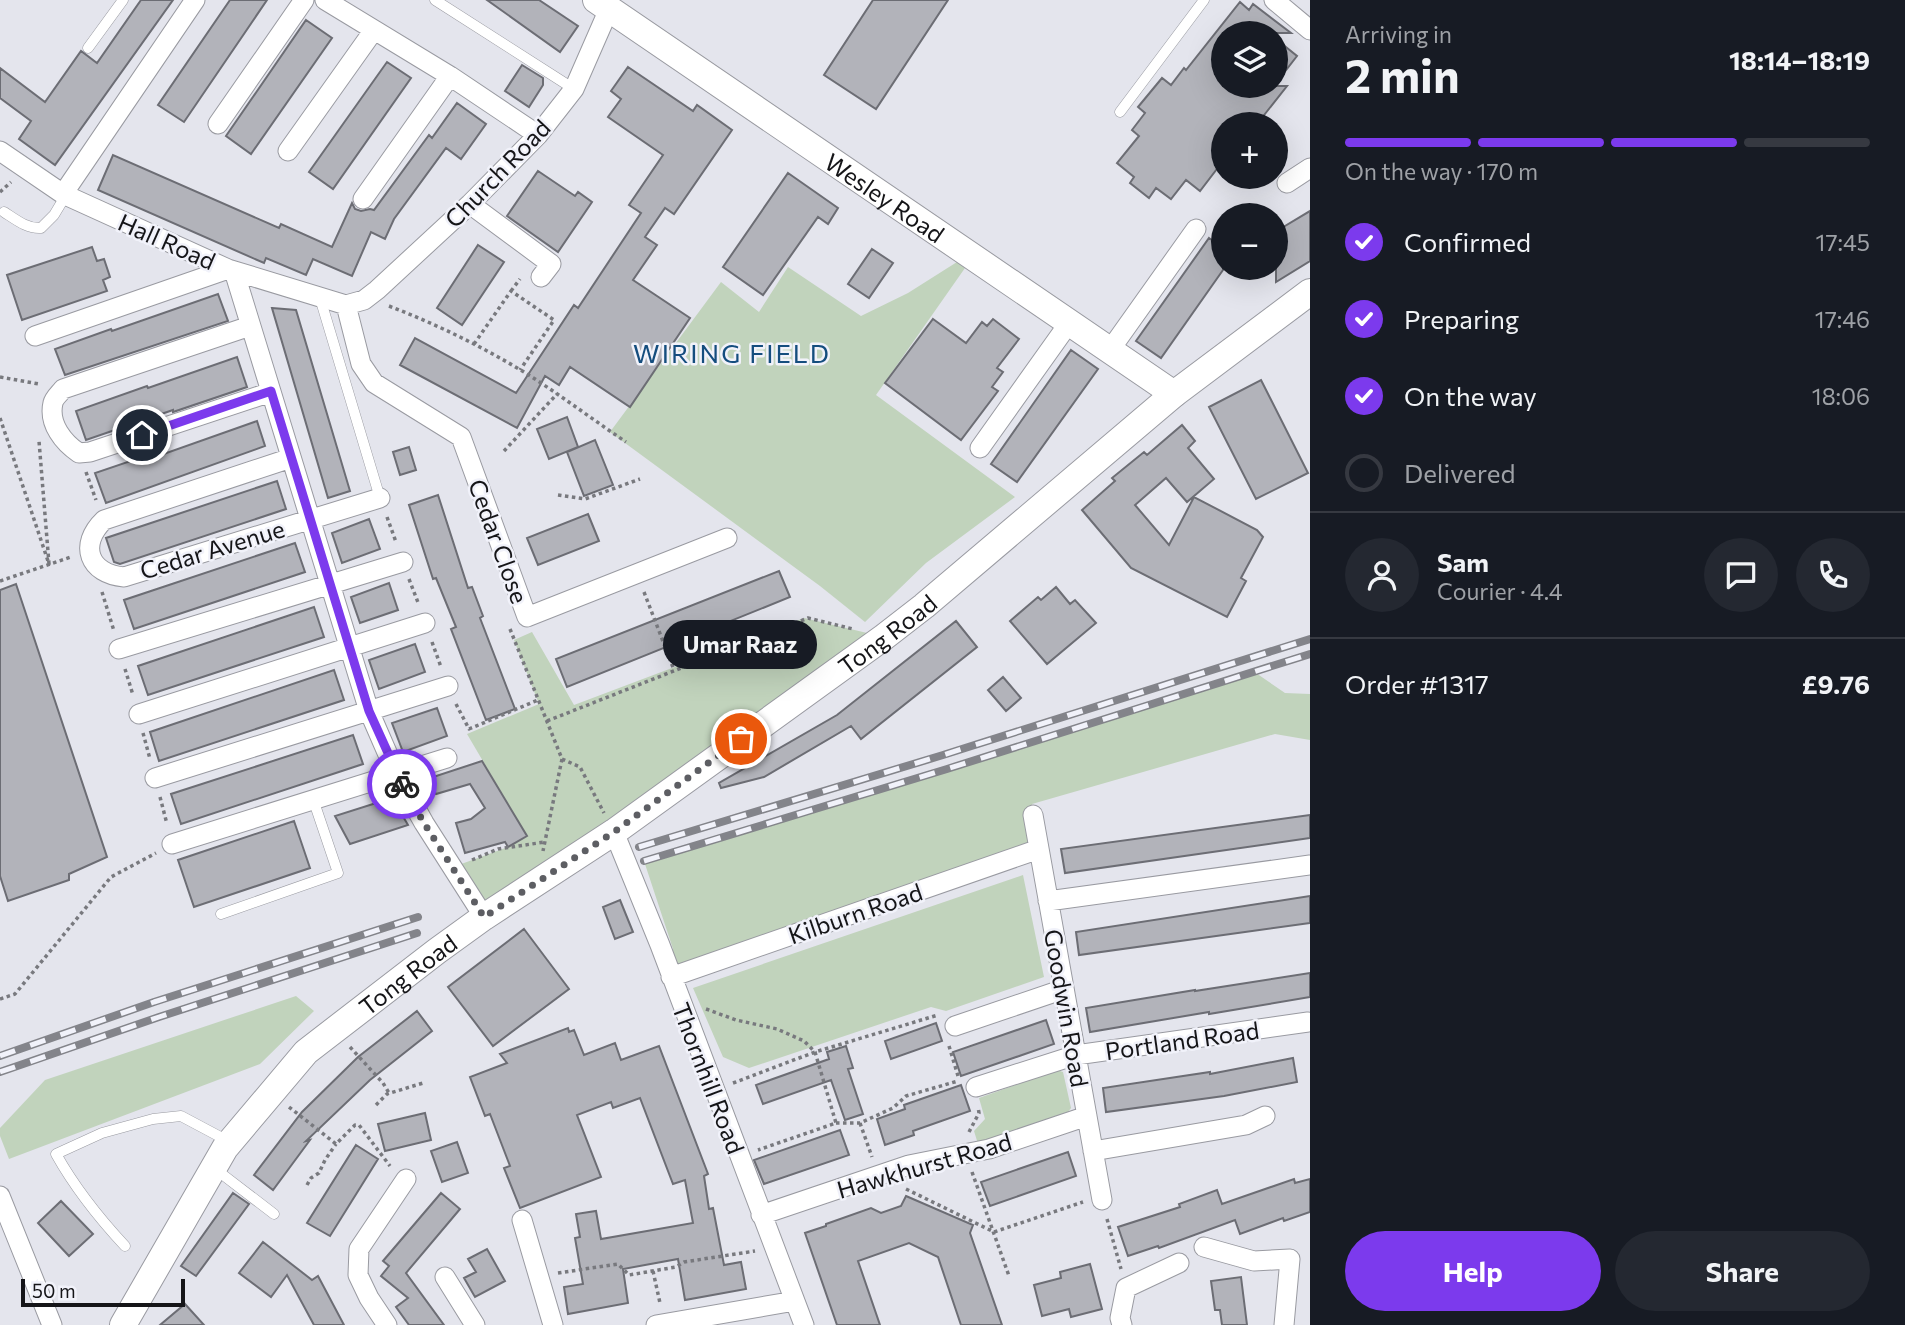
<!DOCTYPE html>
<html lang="en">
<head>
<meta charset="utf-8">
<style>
	:root { --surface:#171b24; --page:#242831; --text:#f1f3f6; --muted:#9ea1a6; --line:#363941; --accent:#7c3aed }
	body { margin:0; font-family:Commissioner,sans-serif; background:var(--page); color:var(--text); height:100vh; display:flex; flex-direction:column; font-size:26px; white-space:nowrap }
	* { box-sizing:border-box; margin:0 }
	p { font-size:23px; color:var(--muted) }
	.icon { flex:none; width:38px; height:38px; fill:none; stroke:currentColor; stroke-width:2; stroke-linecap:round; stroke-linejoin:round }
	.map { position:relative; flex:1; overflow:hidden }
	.drawer { display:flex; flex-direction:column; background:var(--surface); width:595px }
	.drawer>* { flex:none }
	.fabs { position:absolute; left:1211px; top:21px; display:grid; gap:14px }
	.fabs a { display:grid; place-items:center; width:77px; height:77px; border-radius:50%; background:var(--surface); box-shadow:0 7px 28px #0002; font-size:35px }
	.scale { position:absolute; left:21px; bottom:18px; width:164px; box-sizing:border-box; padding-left:7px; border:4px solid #151518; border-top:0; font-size:19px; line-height:24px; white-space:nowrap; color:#151518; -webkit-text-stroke:5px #f1f2fa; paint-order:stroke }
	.pin { position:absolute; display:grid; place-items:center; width:60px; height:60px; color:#fff; margin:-30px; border:4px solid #fff; border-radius:50%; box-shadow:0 2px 7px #0007 }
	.courier { position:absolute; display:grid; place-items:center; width:70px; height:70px; margin:-35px; border:5px solid #7c3aed; border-radius:50%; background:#fff; color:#222; box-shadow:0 2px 9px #0007 }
	.bubble { position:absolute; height:49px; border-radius:24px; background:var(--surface); box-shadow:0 7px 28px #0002; font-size:23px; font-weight:700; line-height:49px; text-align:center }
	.headline em { font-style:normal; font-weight:700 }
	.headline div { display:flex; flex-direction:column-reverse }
	.headline { display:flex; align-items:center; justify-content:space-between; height:119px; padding:0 35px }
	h1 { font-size:46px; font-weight:700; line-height:52px }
	.bar { display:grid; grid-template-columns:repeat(4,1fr); gap:10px 7px; align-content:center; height:84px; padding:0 35px }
	.bar i { height:9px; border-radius:5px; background:var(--line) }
	.bar .selected { background:var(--accent) }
	.bar p { grid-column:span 4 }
	.line { display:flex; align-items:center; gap:18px; padding:0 35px; border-top:2px solid var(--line) }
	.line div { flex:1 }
	.round { display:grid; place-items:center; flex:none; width:74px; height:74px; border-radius:37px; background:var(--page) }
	ol { padding:0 35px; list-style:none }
	li { display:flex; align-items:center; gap:21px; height:77px }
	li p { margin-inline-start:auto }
	li .icon { padding:7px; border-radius:50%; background:var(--accent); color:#fff; stroke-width:4 }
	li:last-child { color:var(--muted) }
	li i { width:38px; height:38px; border:4px solid var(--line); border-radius:50% }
	.cta { display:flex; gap:14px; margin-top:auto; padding:14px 35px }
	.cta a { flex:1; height:80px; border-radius:42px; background:var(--accent); color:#fff; font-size:28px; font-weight:700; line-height:80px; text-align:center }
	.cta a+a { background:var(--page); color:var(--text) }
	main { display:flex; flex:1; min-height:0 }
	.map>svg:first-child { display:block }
	.green { fill:#c1d3bc }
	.building { fill:#b2b3ba; stroke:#6c6d74; stroke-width:2 }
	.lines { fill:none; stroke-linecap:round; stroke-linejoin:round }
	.lane-casing { stroke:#999aa1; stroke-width:11 }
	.street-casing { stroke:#999aa1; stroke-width:21 }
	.secondary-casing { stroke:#999aa1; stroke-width:28 }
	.path { stroke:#78797e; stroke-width:3.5; stroke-dasharray:3.5 3.5; stroke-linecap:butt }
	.lane { stroke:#fff; stroke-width:10 }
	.street { stroke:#fff; stroke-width:19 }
	.secondary { stroke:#fff; stroke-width:26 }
	.rail-casing { stroke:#83848a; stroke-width:8 }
	.rail { stroke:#f1f2fa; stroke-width:5; stroke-dasharray:16; stroke-linecap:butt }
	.done { stroke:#5d5e63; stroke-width:7; stroke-dasharray:0 12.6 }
	.route { stroke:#7c3aed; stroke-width:9 }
	.labels { text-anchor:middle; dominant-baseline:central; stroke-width:5; stroke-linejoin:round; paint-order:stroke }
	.street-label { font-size:24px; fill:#151518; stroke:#f1f2fa }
	.neighbourhood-label { font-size:26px; letter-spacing:2px; fill:#144d7e; stroke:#f1f2fa }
</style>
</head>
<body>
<main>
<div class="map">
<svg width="1310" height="1325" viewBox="0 0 1310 1325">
	<rect width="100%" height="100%" fill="#e4e5ed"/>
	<path class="green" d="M 957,262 L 965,268 L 876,395 L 1015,497 L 926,563 L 865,622 L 820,586 L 610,432 L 721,282 L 759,312 L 788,267 L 861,316 L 908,293 Z
		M 804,618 L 884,637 L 484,917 L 453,867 L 508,847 L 527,836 L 467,734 L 539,704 L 514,640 L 532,632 L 574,705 Z
		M 1253,671 L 1285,693 L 1310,694 L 1310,740 L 1275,734 L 1032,804 L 1039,849 L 671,977 L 673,949 L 644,861 L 947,769 Z
		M 1023,875 L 1044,977 L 946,1011 L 931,1007 L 749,1068 L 723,1057 L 693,988 Z
		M 296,996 L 314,1011 L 260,1064 L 9,1159 L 0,1136 L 0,1128 L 45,1080 Z
		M 1057,1070 L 1063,1072 L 1071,1108 L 1065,1116 L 978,1144 L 974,1131 L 985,1119 L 979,1098 Z"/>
	<path class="building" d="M 141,0 L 173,0 L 55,165 L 19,139 L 31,121 L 0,98 L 0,68 L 45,102 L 81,51 L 97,63 Z
		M 230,0 L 267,0 L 184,122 L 158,105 Z
		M 487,0 L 539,0 L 578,26 L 560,52 Z
		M 873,0 L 948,0 L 876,109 L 824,75 Z
		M 1240,2 L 1249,10 L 1253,4 L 1291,33 L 1223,33 L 1223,86 L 1287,86 L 1257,124 L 1223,124 L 1223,161 L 1200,191 L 1186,180 L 1171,199 L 1156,188 L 1149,198 L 1130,183 L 1134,177 L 1117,163 L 1139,136 L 1132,130 L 1145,113 L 1138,107 L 1162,78 L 1171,85 L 1184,68 L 1186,70 Z
		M 306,20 L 332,38 L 251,154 L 226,136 Z
		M 1276,39 L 1297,56 L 1276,83 Z
		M 387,62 L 411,78 L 333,189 L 309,172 Z
		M 522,65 L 543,78 L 543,85 L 529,107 L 505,91 Z
		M 628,67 L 693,111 L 697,105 L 732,130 L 674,214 L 665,208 L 645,237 L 657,245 L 633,280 L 690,318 L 630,407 L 570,367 L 559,385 L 545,376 L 517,428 L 400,365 L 415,338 L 516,393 L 574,305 L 578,308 L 641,213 L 629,205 L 663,155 L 608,117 L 621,99 L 611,91 Z
		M 457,103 L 486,124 L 461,159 L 446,148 L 394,219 L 385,239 L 371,232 L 352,276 L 313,259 L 306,275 L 266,258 L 264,263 L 98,190 L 113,155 L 279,228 L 281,224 L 332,247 L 352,203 L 355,209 L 361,211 L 370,209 L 374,210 L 429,135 L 432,138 Z
		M 538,171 L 575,196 L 578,192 L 592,202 L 558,252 L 507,216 Z
		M 788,173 L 838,208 L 828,224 L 818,217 L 763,295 L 723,267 Z
		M 1310,211 L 1310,261 L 1276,282 L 1276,243 L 1285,237 L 1280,229 Z
		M 1209,238 L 1223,248 L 1223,270 L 1161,358 L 1136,341 Z
		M 478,245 L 504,262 L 462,325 L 437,308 Z
		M 92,247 L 97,261 L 104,259 L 110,277 L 103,280 L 107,291 L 22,320 L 7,275 Z
		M 872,249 L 893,263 L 869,298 L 848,284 Z
		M 218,294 L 228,321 L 65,375 L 55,349 L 111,329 L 112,331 Z
		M 272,308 L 296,310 L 350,491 L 328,498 Z
		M 933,319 L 966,343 L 982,322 L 987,326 L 993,319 L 1019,339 L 997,368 L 1003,372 L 992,387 L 998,391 L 961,440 L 885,383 Z
		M 1071,350 L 1098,369 L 1017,482 L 991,464 Z
		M 237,357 L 247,387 L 173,412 L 173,410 L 86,440 L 76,411 L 147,386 L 148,388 Z
		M 1261,380 L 1308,473 L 1256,499 L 1209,407 Z
		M 567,417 L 578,447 L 549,459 L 537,429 Z
		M 257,421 L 265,446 L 106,503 L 95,473 L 160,451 L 161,455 Z
		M 1182,425 L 1195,441 L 1188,448 L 1214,479 L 1187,502 L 1166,478 L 1135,505 L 1169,545 L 1194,497 L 1257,530 L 1263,537 L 1241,578 L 1246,581 L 1227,617 L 1131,568 L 1082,510 L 1115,481 L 1112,478 L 1144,452 L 1147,455 Z
		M 595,440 L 613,485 L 584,496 L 567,452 Z
		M 409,447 L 416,470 L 400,475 L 393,452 Z
		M 277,481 L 286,509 L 120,564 L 114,562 L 106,538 Z
		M 438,495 L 468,588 L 472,587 L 483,616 L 480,618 L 515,709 L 486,720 L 451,629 L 456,627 L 436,578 L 433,579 L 409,505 Z
		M 588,514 L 599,541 L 538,565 L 527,538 Z
		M 369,519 L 380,549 L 342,563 L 332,533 Z
		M 295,543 L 305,572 L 134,629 L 124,600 Z
		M 779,571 L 790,597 L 567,687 L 556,659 Z
		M 389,583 L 398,610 L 360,623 L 351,597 Z
		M 16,584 L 107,857 L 69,874 L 69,880 L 8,901 L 0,876 L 0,590 Z
		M 1056,587 L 1070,604 L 1075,600 L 1096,623 L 1047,664 L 1010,621 L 1038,597 L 1041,600 Z
		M 314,607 L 324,637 L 148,695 L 138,666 Z
		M 956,621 L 977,647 L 861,739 L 851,726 L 764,777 L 721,788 L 719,783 L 837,715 Z
		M 415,644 L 425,672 L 379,689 L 369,660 Z
		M 334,670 L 344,700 L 159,761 L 150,732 Z
		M 1003,677 L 1021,698 L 1006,711 L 988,690 Z
		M 437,708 L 447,736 L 403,752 L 392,723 Z
		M 353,735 L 363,764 L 181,824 L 171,794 Z
		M 482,761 L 527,836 L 508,847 L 505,842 L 465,853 L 456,823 L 471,819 L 485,808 L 470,784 L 436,794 L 424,780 Z
		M 392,798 L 408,825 L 350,844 L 335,816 Z
		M 1310,815 L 1310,838 L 1065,873 L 1061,849 Z
		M 294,821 L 310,868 L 194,907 L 178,860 Z
		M 1310,896 L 1310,923 L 1079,955 L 1076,932 Z
		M 620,900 L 633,932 L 615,939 L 603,907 Z
		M 524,929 L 569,989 L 493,1046 L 448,987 Z
		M 1310,973 L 1310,997 L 1209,1014 L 1209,1012 L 1090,1032 L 1086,1008 L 1195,990 L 1195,991 Z
		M 417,1011 L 432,1031 L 370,1080 L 306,1141 L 310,1140 L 273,1190 L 254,1175 L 302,1112 L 358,1057 Z
		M 1046,1020 L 1054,1044 L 961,1076 L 953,1052 Z
		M 936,1023 L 942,1041 L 891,1059 L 885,1041 Z
		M 568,1028 L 569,1032 L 574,1030 L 584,1055 L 615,1043 L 621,1060 L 659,1046 L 708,1174 L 704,1176 L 709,1209 L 713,1208 L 724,1265 L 741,1262 L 746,1289 L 685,1300 L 678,1259 L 623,1269 L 628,1303 L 568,1314 L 564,1287 L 583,1284 L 575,1238 L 580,1237 L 576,1214 L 596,1211 L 601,1239 L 693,1223 L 685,1180 L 673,1184 L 640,1098 L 613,1108 L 611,1102 L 577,1115 L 601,1177 L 520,1208 L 504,1168 L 510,1166 L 490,1114 L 485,1116 L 470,1077 L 507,1063 L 500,1054 Z
		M 846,1046 L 853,1068 L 848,1069 L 863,1114 L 845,1120 L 831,1080 L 763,1104 L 756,1085 L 829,1059 L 827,1052 Z
		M 1293,1058 L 1297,1082 L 1224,1096 L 1106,1112 L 1103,1088 L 1210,1072 L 1210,1074 Z
		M 961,1085 L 970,1111 L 913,1131 L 914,1135 L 885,1145 L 877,1119 L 905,1109 L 904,1105 Z
		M 425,1113 L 431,1140 L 385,1151 L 378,1124 Z
		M 840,1130 L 849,1155 L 764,1184 L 754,1160 Z
		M 457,1142 L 468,1173 L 442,1182 L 431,1151 Z
		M 356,1145 L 378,1159 L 330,1236 L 307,1223 Z
		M 1068,1152 L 1076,1176 L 990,1206 L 981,1182 Z
		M 1294,1179 L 1295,1183 L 1310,1179 L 1310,1212 L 1284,1221 L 1283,1218 L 1240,1234 L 1235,1220 L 1159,1248 L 1158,1246 L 1128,1256 L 1118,1227 L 1180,1207 L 1179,1204 L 1217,1190 L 1222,1204 Z
		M 233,1193 L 249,1204 L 196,1276 L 181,1266 Z
		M 441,1193 L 460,1209 L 406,1273 L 444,1325 L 409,1325 L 396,1307 L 408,1298 L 381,1276 L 389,1266 L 383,1261 Z
		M 906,1196 L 973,1225 L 970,1233 L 1002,1325 L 961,1325 L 938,1257 L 909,1243 L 858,1261 L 880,1325 L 837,1325 L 805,1233 L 826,1226 L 826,1224 L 871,1208 L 881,1213 L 901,1206 Z
		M 61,1201 L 93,1234 L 69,1256 L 38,1223 Z
		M 263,1242 L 312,1280 L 318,1276 L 344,1325 L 314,1325 L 287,1275 L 271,1297 L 239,1273 Z
		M 487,1249 L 505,1281 L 475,1297 L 464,1278 L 476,1272 L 468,1259 Z
		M 1090,1264 L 1102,1309 L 1071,1317 L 1069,1309 L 1042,1316 L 1034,1285 L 1061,1278 L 1060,1272 Z
		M 1241,1277 L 1247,1325 L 1222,1325 L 1220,1310 L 1215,1310 L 1211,1281 Z
		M 185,1304 L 204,1325 L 160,1325 Z"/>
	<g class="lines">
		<defs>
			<path id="lane" d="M 435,0 L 574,89
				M 88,48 L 123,0
				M 1120,112 L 1204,0
				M 4,212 C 15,219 27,229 41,228 L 54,215 L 66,195
				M 320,298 L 380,498
				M 221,914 L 338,873 L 313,799
				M 214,1168 L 274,1214
				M 125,1246 C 98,1217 75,1188 56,1154 L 102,1133 L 153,1119 L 181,1116 L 228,1141"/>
			<path id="street" d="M 325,0 L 450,76 L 538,135
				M 1274,0 L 1310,30
				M 218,124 L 304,0
				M 0,151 L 63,194 L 228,269 L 346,305
				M 288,151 L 374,30
				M 1287,183 L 1310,168
				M 63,194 L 195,0
				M 363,199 L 450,76
				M 470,204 L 551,264 L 541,277
				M 234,271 L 369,711 L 396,773 L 424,823 L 484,917
				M 346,305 L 361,364 L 374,383 L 461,437 L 527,617 L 727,538
				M 346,305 L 364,300 L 377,290 L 470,204 L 538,135 L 574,89 L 609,9
				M 250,326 L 63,389 C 60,393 54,398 53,403 C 48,424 64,443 79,453 L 90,452 L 271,392
				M 35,336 L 228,269
				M 1110,350 L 1196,229
				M 980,448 L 1069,323
				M 291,458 L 104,520 C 78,545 89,574 124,577 L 380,498
				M 119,649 L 403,562
				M 139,714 L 425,623
				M 155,778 L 448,686
				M 1033,815 L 1102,1200
				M 614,832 L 660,945 L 804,1325
				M 172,844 L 447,758
				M 1048,901 L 1310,865
				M 671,977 L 1039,849
				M 955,1026 L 1064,989
				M 976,1087 L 1076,1055 L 1308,1022
				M 1093,1151 L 1246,1125 L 1265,1116
				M 0,1196 L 52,1325
				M 761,1215 L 909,1165 L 989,1149 L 1087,1116
				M 522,1220 L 553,1325
				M 1204,1247 L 1254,1261 L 1290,1259 L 1284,1325
				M 445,1277 L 475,1325
				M 387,1325 L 369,1298 L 358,1275 L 359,1249 L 406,1179
				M 656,1325 L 795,1301
				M 1122,1325 L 1120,1318 L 1126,1288 L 1179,1263"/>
			<g id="secondary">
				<path id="s1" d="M 596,0 L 1174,394"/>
				<path id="s2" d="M 123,1325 L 225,1148 L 306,1052 L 437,951 L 484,917 L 614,832 L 884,637 L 924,606 L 1174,394 L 1310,292"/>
			</g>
		</defs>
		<use href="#lane" class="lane-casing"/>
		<use href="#street" class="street-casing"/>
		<use href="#secondary" class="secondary-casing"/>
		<path class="path" d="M 0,192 L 11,182
			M 511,291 L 520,279
			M 389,306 C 436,324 481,346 524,372 C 559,394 592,419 626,442
			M 474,344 L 511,291 L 554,320 L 520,370
			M 0,377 L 39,384
			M 0,418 L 49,564 L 39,441
			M 504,451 L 557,394
			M 86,472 L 96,500
			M 558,495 L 585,499 L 640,479
			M 387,517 L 396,542
			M 409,579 L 419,605
			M 0,581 L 71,557
			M 102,592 L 114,631
			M 644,592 L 674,670
			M 510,629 L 562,759 L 543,851
			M 432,642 L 441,667
			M 125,669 L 133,695
			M 456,704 L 469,729 L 538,700
			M 547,721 L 808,618 L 853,629
			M 143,733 L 150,759
			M 562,759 L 580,767 L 604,813
			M 160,797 L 167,824
			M 472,860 L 498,849 L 545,842
			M 0,999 L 15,994 L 111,877 L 156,853
			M 706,1009 L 736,1020 L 777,1029 L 804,1041 L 815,1052 L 836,1123 L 758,1150
			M 949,1046 L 958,1076
			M 350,1047 L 383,1083 L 389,1093
			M 733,1083 L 815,1052 L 938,1015
			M 376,1105 L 387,1094 L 423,1083
			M 289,1107 L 336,1144 L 355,1125 L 359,1125 L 390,1166
			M 836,1123 L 860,1123 L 893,1108 L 906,1096 L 958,1081
			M 860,1123 L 872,1157
			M 969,1132 L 979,1113 L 978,1107
			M 972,1172 L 1009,1276
			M 307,1185 L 311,1178 L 319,1173 L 325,1160 L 336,1144
			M 906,1189 L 994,1232 L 1083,1202
			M 1107,1219 L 1121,1269
			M 653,1271 L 660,1303
			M 558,1273 L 618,1264 L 629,1275 L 676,1267 L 684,1262 L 755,1251"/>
		<use href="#lane" class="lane"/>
		<use href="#street" class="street"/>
		<use href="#secondary" class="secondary"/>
		<defs>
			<path id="rail" d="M 639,847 L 943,755 L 1310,639
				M 644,861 L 947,769 L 1310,654
				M 0,1056 L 154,1002 L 418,917
				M 0,1072 L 159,1017 L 417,933"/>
		</defs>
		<use href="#rail" class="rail-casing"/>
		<use href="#rail" class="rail"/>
	</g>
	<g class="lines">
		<path class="done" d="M 402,784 L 424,823 L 484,917 L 614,832 L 741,739"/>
		<path class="route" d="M 142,435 L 271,391 L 369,711 L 402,784"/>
	</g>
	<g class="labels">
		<g class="street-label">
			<text transform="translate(497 173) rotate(-46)">Church Road</text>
			<text stroke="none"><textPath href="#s1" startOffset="350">Wesley Road</textPath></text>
			<text transform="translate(167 241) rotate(24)">Hall Road</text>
			<text transform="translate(499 541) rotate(70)">Cedar Close</text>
			<text transform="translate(212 549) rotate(-17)">Cedar Avenue</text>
			<text stroke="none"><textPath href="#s2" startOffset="1046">Tong Road</textPath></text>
			<text transform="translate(855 913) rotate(-19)">Kilburn Road</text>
			<text stroke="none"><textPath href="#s2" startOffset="458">Tong Road</textPath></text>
			<text transform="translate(1067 1008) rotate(80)">Goodwin Road</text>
			<text transform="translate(1182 1040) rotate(-8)">Portland Road</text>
			<text transform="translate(709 1078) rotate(69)">Thornhill Road</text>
			<text transform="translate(924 1165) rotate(-16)">Hawkhurst Road</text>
		</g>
		<g class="neighbourhood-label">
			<text x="732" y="352">WIRING FIELD</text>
		</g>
	</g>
</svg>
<div class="fabs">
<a><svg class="icon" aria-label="layers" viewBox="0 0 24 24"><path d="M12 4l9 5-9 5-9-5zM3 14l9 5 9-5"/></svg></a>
<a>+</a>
<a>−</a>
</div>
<div class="scale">50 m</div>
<div class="pin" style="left:741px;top:739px;background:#ea580c"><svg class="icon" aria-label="bag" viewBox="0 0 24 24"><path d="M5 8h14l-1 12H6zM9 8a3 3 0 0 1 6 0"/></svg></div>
<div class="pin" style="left:142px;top:435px;background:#1f2937"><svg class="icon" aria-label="home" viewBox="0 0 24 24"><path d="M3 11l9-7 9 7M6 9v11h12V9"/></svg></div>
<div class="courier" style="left:402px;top:784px"><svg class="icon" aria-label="bike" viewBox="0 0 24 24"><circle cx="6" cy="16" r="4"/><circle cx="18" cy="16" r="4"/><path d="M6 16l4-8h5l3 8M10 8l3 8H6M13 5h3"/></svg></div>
<div class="bubble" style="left:663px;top:620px;width:154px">Umar Raaz</div>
</div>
<section class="drawer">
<div class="headline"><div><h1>2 min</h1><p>Arriving in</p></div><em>18:14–18:19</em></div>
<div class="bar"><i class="selected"></i><i class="selected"></i><i class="selected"></i><i></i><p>On the way · 170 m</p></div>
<ol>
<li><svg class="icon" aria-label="check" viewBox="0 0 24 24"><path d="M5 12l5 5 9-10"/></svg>Confirmed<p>17:45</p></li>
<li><svg class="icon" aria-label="check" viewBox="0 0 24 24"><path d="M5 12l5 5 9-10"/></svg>Preparing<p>17:46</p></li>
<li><svg class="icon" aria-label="check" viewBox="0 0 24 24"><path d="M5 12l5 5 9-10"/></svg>On the way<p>18:06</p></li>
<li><i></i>Delivered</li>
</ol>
<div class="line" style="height:126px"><a class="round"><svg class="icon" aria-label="person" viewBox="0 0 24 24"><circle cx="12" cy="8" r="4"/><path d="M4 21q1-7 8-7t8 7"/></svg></a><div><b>Sam</b><p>Courier · 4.4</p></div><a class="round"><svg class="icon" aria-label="chat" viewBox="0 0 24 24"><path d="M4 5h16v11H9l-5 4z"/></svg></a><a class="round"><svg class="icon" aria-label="phone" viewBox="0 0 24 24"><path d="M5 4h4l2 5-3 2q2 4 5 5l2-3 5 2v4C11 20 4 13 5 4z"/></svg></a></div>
<div class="line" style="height:91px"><div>Order #1317</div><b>£9.76</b></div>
<div class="cta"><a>Help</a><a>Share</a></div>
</section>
</main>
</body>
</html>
